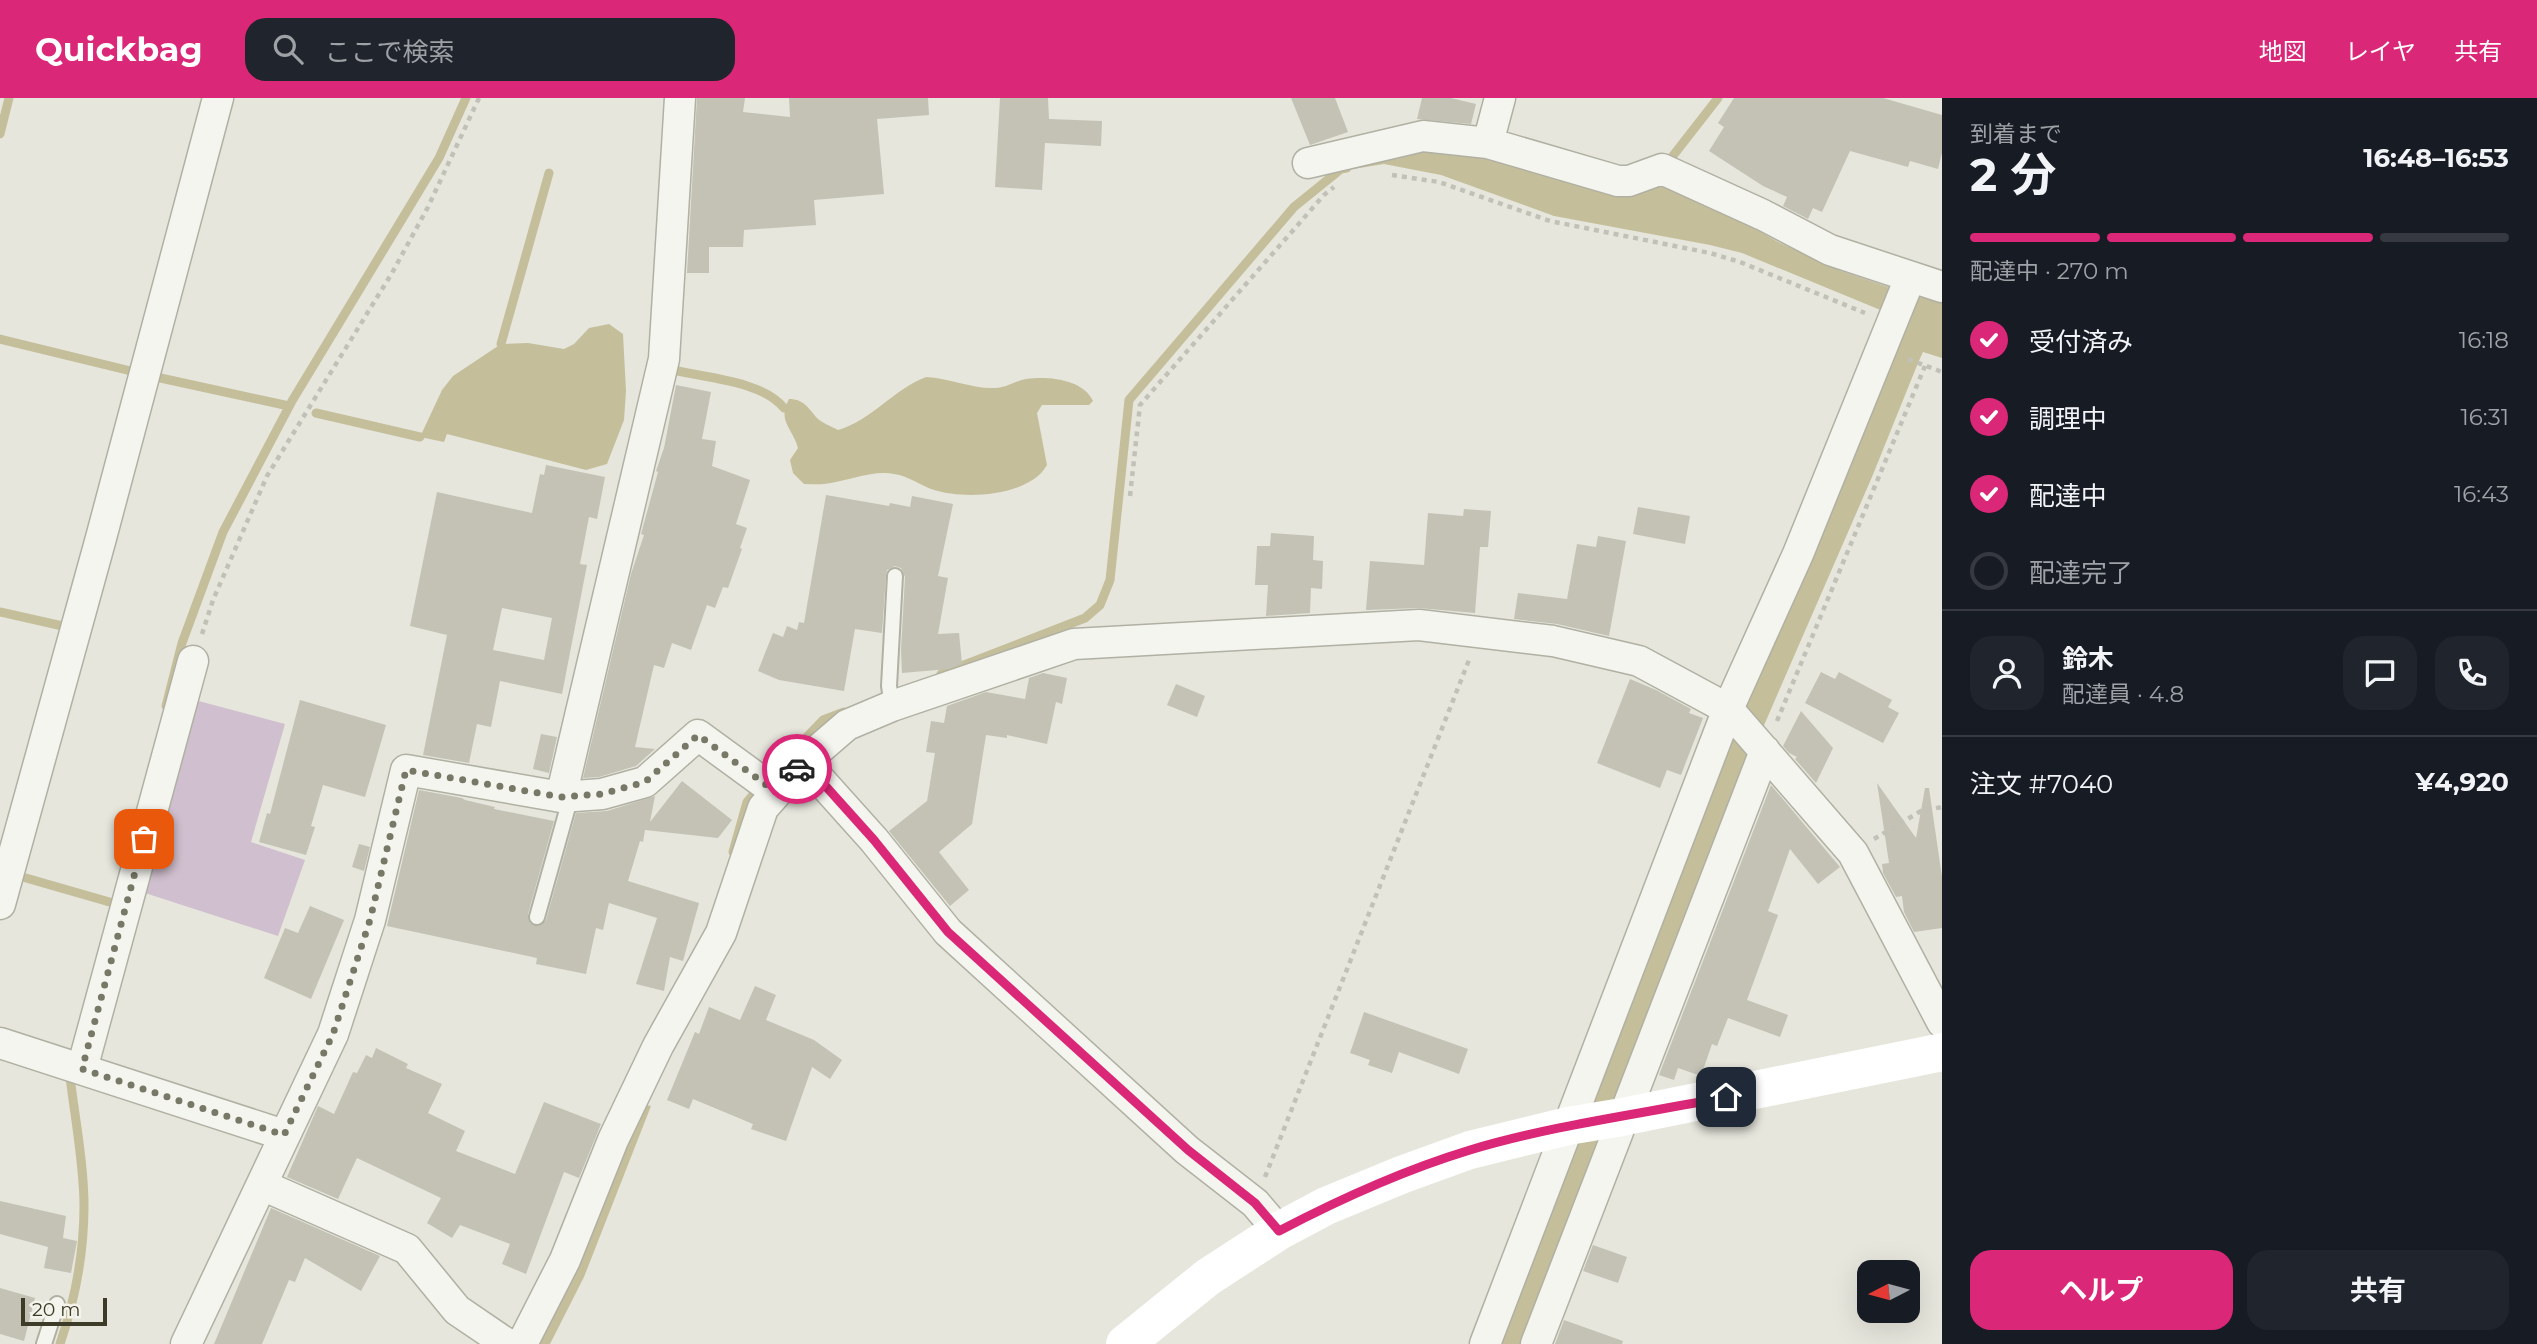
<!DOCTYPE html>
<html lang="ja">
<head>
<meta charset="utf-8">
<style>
	:root { --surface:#171b24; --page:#20242c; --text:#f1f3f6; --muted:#9ea1a6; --line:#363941; --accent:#db2777 }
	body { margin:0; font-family:Montserrat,"Noto Sans JP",sans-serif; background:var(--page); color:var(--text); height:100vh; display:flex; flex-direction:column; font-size:26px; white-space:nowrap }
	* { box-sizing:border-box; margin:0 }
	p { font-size:23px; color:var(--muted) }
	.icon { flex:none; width:38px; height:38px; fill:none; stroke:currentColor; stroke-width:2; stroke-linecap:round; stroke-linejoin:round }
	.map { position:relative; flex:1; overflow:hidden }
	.details { display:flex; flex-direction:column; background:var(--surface); width:595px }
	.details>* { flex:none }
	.needle { width:46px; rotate:264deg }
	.fabs { position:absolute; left:1857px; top:1162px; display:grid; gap:14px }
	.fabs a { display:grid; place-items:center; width:63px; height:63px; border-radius:14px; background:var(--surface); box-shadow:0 7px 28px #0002; font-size:35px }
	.scale { position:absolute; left:21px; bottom:18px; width:86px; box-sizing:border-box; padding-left:7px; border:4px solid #3c3c28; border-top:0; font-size:19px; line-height:24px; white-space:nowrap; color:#3c3c28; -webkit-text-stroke:5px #f4f4ec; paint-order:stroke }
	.pin { position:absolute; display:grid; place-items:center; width:60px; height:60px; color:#fff; margin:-30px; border-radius:14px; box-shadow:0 4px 10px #0006 }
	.courier { position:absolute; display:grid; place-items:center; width:70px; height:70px; margin:-35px; border:5px solid #db2777; border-radius:50%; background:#fff; color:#222; box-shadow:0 2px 9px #0007 }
	.head em { font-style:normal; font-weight:700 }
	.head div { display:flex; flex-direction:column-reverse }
	.head { display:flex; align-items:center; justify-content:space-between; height:119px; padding:0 28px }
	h1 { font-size:46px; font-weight:700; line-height:52px }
	.bar { display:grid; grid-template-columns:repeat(4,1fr); gap:10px 7px; align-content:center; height:84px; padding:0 28px }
	.bar i { height:9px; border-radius:5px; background:var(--line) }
	.bar .current { background:var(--accent) }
	.bar p { grid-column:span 4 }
	.line { display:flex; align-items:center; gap:18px; padding:0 28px; border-top:2px solid var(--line) }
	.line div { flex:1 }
	.round { display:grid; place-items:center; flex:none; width:74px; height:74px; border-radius:21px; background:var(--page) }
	ol { padding:0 28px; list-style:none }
	li { display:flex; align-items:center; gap:21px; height:77px }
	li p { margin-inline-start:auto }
	li .icon { padding:7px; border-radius:50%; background:var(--accent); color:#fff; stroke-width:4 }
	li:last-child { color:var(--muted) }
	li i { width:38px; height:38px; border:4px solid var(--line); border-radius:50% }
	.action { display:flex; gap:14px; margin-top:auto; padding:14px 28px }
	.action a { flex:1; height:80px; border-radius:21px; background:var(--accent); color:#fff; font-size:28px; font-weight:700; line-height:80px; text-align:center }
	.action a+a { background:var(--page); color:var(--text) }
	header { display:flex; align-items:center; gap:42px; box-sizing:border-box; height:98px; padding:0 35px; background:var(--accent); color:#fff }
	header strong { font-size:33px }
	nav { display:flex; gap:38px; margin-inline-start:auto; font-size:24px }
	.search { width:490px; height:63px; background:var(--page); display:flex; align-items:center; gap:18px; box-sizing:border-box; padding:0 24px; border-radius:21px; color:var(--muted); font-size:26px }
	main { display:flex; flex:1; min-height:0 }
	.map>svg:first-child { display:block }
	.green { fill:#d0bfce }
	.water { fill:#c4bf9a }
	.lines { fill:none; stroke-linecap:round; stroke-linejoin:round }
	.stream { stroke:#c4bf9a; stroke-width:9 }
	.building { fill:#c3c2b5; fill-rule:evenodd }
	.service-casing { stroke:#b0b0a3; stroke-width:18 }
	.minor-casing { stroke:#b0b0a3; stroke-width:33 }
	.path { stroke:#c1c1b8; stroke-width:4.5; stroke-dasharray:5 5; stroke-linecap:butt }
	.service { stroke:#f5f5f0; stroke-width:14 }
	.minor { stroke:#f5f5f0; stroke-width:30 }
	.secondary { stroke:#fff; stroke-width:38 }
	.done { stroke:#787867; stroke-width:7; stroke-dasharray:0 12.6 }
	.route { stroke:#db2777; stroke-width:9 }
</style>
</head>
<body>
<header>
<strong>Quickbag</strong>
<div class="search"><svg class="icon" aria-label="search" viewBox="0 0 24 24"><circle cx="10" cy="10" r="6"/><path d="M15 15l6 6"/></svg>ここで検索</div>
<nav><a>地図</a><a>レイヤ</a><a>共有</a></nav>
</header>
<main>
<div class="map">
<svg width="1942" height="1246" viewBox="0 0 1942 1246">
	<rect width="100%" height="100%" fill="#e6e6dd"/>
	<path class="green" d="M 191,601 L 285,626 L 251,744 L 305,762 L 278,838 L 139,793 Z"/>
	<path class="water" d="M 1414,46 L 1661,84 L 1742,123 L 1778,144 L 1841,173 L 1903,194 L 1916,195 L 1942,203 L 1942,260 L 1923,254 L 1918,265 L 1872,379 L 1755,648 L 1522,1246 L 1495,1246 L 1895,218 L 1742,155 L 1710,147 L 1554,118 L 1441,77 L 1384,66 L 1347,72 L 1341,71 Z
		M 609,226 L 623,236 L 626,293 L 624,322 L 607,366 L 586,372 L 447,336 L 444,344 L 420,339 L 442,292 L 453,278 L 501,246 L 528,245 L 564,251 L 574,246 L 589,230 Z
		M 926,279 C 950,280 972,291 995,290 C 1006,290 1015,283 1026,281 C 1048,278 1083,281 1093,303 L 1089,307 L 1042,307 L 1037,315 L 1047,367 C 1030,398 966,402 934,392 C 921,388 909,378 894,376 C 874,372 850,382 831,385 C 822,387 813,386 804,386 L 793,375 L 790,362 L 798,350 C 792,329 777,323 789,301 C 804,301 808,310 817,320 C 822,325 831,328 838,332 C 872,322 894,291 926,279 Z
		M 642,1006 L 651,1008 L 584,1179 L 550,1246 L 538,1246 Z"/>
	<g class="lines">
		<path class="stream" d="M 0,36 L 9,0
			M 1668,69 L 1672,59 L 1718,0
			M 0,241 L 135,274
			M 501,246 L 549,75
			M 678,273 C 710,280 763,284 784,310
			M 156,279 L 289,308
			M 316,315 L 420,339
			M 0,514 L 67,529
			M 941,576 L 1085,520 L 1100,507 L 1110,482 L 1129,302 L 1294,109 L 1341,71 L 1347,70
			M 166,608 L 182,545 L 223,434 L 292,303 L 439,60 L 466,0
			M 772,675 L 823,622 L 844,614
			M 733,754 L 747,704 L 756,693
			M 26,780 L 113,805
			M 60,1246 C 75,1202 84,1154 84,1108 C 84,1067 75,1020 70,979"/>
	</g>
	<path class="building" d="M 697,0 L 745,0 L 743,14 L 790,19 L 789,0 L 928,0 L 929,17 L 877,21 L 884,96 L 814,102 L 816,127 L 744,132 L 743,149 L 709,149 L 709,175 L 687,175 Z
		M 1000,0 L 1048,0 L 1049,21 L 1102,23 L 1101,48 L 1045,45 L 1042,92 L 995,89 Z
		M 1291,0 L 1335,0 L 1348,34 L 1310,47 Z
		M 1422,0 L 1451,0 L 1476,6 L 1471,26 L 1417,21 Z
		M 1734,0 L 1883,0 L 1942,17 L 1942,55 L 1938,71 L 1910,63 L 1908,69 L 1850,53 L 1822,114 L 1813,110 L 1808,121 L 1783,108 L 1787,99 L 1763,88 L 1709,53 L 1724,29 L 1718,25 Z
		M 676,287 L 711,294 L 702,341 L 716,343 L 712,368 L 750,382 L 736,426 L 747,430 L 740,450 L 742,451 L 728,490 L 723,489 L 715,510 L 707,507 L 691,552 L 672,545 L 664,570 L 654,567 L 635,649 L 655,651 L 636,668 L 599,679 L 583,680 L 631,476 L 644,437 L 641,436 L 658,374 L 656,373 L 664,350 Z
		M 546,367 L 605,379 L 597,421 L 589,419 L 580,466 L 587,467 L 562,596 L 500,583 L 491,629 L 477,626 L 469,665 L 423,657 L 447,537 L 410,528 L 437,394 L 532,415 L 540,376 L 544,377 ZM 502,510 L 552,520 L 544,562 L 493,552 Z
		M 826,397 L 889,408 L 890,405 L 910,409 L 912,398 L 953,406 L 938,478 L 948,480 L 938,536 L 959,535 L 962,566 L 948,571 L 902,575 L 901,552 L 905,479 L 901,470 L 895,468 L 887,472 L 886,477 L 882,535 L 855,531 L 844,593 L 779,582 L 758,573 L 773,535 L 783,539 L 787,528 L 797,532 L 799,524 L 804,525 Z
		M 1638,409 L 1690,418 L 1685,446 L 1633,436 Z
		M 1464,411 L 1491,413 L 1488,449 L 1480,449 L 1475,515 L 1418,510 L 1366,512 L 1370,463 L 1424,467 L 1428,415 L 1463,418 Z
		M 1271,435 L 1314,438 L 1313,462 L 1323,463 L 1322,491 L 1311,490 L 1310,515 L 1266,518 L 1268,487 L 1255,487 L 1257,448 L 1270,448 Z
		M 1598,438 L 1626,443 L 1609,538 L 1557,526 L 1514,521 L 1518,495 L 1567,501 L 1577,446 L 1596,449 Z
		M 1821,574 L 1835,581 L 1839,574 L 1892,602 L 1888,609 L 1899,615 L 1883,645 L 1805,605 Z
		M 1043,575 L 1067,580 L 1062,606 L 1056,604 L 1047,646 L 1007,637 L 1007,640 L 986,637 L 972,726 L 939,754 L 969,792 L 950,808 L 889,733 L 927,703 L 935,655 L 926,654 L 931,623 L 944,625 L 947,608 L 986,594 L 1025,601 L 1029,580 Z
		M 1630,581 L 1656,592 L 1691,611 L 1689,615 L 1703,620 L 1681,677 L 1667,672 L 1660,690 L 1597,665 Z
		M 1176,586 L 1205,598 L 1197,619 L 1167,607 Z
		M 300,602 L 386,627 L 365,699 L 323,687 L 311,728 L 315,729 L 306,757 L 259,744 L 267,715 L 270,716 Z
		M 1801,613 L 1833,650 L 1816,685 L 1795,661 L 1797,659 L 1789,655 L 1783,648 Z
		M 541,636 L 557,639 L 549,675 L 533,671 Z
		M 682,683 L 732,722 L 718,740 L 645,732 L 643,744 L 640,743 L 628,783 L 699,805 L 683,863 L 670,859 L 664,893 L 636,886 L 657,820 L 609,805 L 603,832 L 596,830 L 586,876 L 536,866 L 537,860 L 387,828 L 419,692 L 462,700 L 465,702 L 495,709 L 494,711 L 554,723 L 528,816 L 530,825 L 539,828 L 546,822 L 576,715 L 607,713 L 655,698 L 650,724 Z
		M 1877,685 L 1916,740 L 1925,690 L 1929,690 L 1942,779 L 1942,830 L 1914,834 L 1904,814 L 1902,798 L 1896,799 L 1883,775 L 1882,766 L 1889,765 Z
		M 1771,687 L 1840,769 L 1818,786 L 1790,751 L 1768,813 L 1778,817 L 1747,902 L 1788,917 L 1780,939 L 1728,920 L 1717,948 L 1712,946 L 1701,978 L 1678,970 L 1674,982 L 1659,977 Z
		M 359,746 L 370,749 L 364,773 L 352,769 Z
		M 310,808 L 344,822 L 311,901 L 264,880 L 285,830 L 298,835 Z
		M 755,888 L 776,897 L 766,922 L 814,942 L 842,962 L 830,981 L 812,969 L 786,1043 L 751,1031 L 753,1026 L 693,1001 L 689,1011 L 667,1002 L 695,934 L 699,936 L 709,909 L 740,922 Z
		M 1364,914 L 1468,951 L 1459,976 L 1399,954 L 1392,975 L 1368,967 L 1370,962 L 1350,955 Z
		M 376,950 L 408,966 L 406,970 L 442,986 L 428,1015 L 465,1033 L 456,1053 L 515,1076 L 544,1004 L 601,1026 L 579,1080 L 564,1074 L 526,1176 L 502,1166 L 510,1146 L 460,1127 L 452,1140 L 427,1125 L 441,1100 L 357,1060 L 338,1101 L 287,1079 L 318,1008 L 334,1016 L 353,974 L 357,975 L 366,957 L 372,960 Z
		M 0,1103 L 66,1118 L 63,1140 L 77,1143 L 71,1175 L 44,1170 L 48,1149 L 0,1136 Z
		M 271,1110 L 380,1158 L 361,1193 L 305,1160 L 295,1184 L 289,1182 L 262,1246 L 214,1246 Z
		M 1593,1147 L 1627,1159 L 1618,1185 L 1583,1173 Z
		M 0,1190 L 35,1200 L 24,1243 L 0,1236 Z
		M 1564,1222 L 1623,1243 L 1622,1246 L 1555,1246 Z"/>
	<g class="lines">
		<defs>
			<path id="service" d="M 892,608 L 889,588 L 895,478
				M 537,819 L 571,698
				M 44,1246 L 57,1206"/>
			<path id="minor" d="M 1488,45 L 1500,0
				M 1308,65 L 1423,38 L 1488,45 L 1618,83 L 1629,83 L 1662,71 L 1763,117 L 1830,152 L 1942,189
				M 804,664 L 874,742 L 948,834 L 1187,1052 L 1255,1105 L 1279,1133
				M 561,699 L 664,261 L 680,0
				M 0,806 L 101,440 L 218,0
				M 0,945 L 284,1037
				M 82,971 L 193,563
				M 262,1087 L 407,1151 L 457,1212 L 507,1246
				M 186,1246 L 333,936 L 370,822 L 406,672 L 561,699 L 602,696 L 645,684 L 698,637 L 776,694
				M 522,1246 L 565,1162 L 613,1042 L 658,948 L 721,835 L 763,710 L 804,664 L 847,627 L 892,608 L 1074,546 L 1419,527 L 1553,543 L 1639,563 L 1728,611 L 1853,755 L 1942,924
				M 1485,1246 L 1728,611 L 1798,456 L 1910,180
				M 1536,1246 L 1765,653"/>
		</defs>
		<use href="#service" class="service-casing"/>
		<use href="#minor" class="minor-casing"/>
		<path class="path" d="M 1392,77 L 1439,84 L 1550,123 L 1710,155 L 1740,164 L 1865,215
			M 1908,261 L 1942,274
			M 1130,398 L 1140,307 L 1324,97 L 1334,89
			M 202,536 L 213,502 L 267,378 L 392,175 L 428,109 L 479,0
			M 1777,623 L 1925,268
			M 1874,741 L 1921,713 L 1942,709
			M 1265,1079 L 1469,562"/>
		<use href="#service" class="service"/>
		<use href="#minor" class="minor"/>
		<path class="secondary" d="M 1125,1246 L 1208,1179 L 1279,1133 L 1326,1108 L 1401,1077 L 1470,1052 L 1568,1028 L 1622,1019 L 1942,954"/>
	</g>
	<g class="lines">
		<path class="done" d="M 144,741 L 82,971 L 284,1037 L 333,936 L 370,822 L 406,672 L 561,699 L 602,696 L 645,684 L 698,637 L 776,694 L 797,671"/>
		<path class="route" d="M 797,671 L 804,664 L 874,742 L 948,834 L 1188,1052 L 1255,1105 L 1279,1133 C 1340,1101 1404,1072 1470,1052 C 1553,1027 1641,1016 1726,999"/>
	</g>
</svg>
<div class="fabs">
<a><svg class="needle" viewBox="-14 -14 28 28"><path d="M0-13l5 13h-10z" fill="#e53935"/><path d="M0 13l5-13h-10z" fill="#9ea1a6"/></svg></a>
</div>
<div class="scale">20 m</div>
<div class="pin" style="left:144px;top:741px;background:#ea580c"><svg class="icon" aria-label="bag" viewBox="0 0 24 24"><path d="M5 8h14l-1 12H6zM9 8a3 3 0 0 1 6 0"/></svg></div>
<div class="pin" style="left:1726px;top:999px;background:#1f2937"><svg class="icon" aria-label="home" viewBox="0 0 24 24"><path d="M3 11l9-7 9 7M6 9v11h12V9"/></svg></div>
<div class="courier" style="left:797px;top:671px"><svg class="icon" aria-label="car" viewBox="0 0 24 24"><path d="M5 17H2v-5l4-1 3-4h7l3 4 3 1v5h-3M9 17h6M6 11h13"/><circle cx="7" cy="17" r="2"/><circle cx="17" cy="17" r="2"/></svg></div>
</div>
<section class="details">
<div class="head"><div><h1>2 分</h1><p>到着まで</p></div><em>16:48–16:53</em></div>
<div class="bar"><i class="current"></i><i class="current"></i><i class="current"></i><i></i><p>配達中 · 270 m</p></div>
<ol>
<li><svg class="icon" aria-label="check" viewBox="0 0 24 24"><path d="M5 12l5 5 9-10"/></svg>受付済み<p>16:18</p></li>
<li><svg class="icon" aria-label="check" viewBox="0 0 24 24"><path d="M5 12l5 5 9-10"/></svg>調理中<p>16:31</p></li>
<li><svg class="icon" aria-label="check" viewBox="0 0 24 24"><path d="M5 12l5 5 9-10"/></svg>配達中<p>16:43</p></li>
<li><i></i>配達完了</li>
</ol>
<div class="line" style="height:126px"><a class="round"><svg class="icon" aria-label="person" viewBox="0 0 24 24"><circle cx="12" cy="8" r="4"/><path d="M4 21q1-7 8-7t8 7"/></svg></a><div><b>鈴木</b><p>配達員 · 4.8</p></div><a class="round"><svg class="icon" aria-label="chat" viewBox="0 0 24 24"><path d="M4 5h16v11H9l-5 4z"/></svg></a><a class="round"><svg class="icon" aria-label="phone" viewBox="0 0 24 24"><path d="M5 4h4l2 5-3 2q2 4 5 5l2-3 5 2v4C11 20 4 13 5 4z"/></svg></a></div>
<div class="line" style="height:91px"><div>注文 #7040</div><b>¥4,920</b></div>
<div class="action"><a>ヘルプ</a><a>共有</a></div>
</section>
</main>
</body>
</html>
